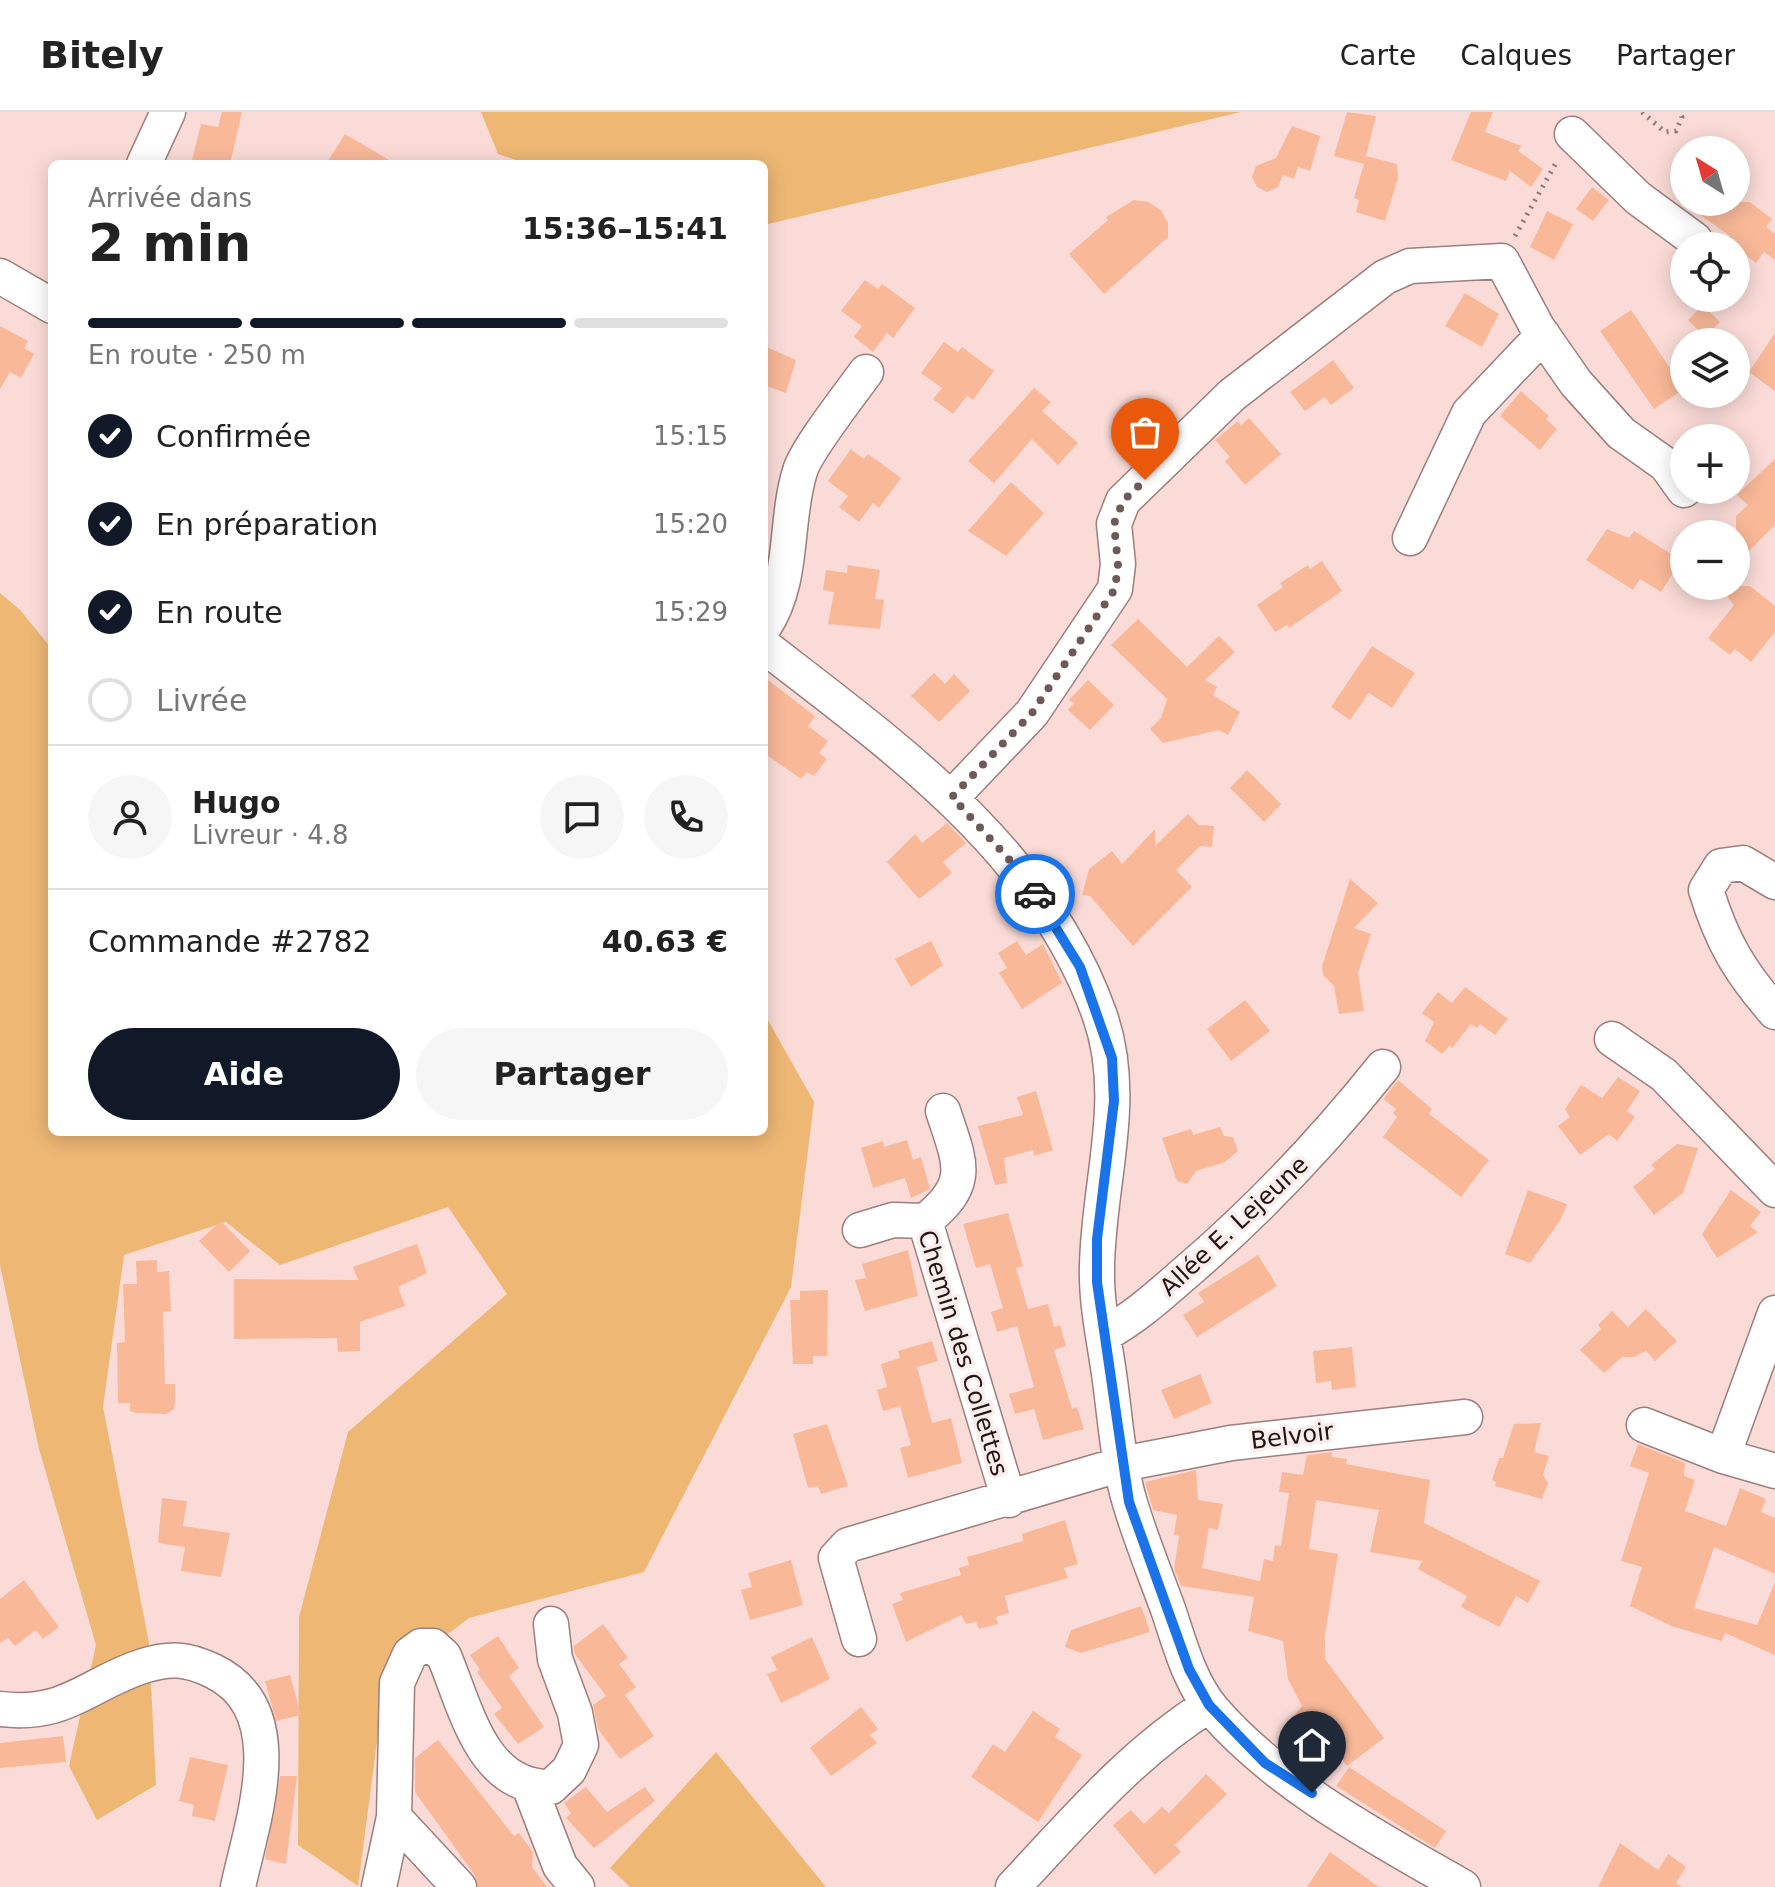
<!DOCTYPE html>
<html lang="fr">
<head>
<meta charset="utf-8">
<style>
	:root { --surface:#fff; --page:#f6f6f6; --text:#222; --muted:#767676; --line:#e0e0e0; --accent:#111827 }
	body { margin:0; font-family:"DejaVu Sans",sans-serif; background:var(--page); color:var(--text); height:100vh; display:flex; flex-direction:column; font-size:30px; white-space:nowrap }
	* { box-sizing:border-box; margin:0 }
	p { font-size:26px; color:var(--muted) }
	.icon { flex:none; width:44px; height:44px; fill:none; stroke:currentColor; stroke-width:2; stroke-linecap:round; stroke-linejoin:round }
	.map { position:relative; flex:1; overflow:hidden }
	.drawer { position:absolute; left:48px; top:48px; width:720px; height:976px; display:flex; flex-direction:column; background:var(--surface); border-radius:12px; box-shadow:0 4px 20px #0003 }
	.drawer>* { flex:none }
	.needle { width:52px; rotate:323deg }
	.tools { position:absolute; left:1670px; top:24px; display:grid; gap:16px }
	.tools a { display:grid; place-items:center; width:80px; height:80px; border-radius:50%; background:var(--surface); box-shadow:0 4px 20px #0003; font-size:40px }
	.pin { position:absolute; display:grid; place-items:center; width:68px; height:68px; color:#fff; margin:-82px -34px; border-radius:50% 50% 50% 0; rotate:-45deg; box-shadow:0 0 8px #0007 }
	.pin .icon { rotate:45deg }
	.courier { position:absolute; display:grid; place-items:center; width:80px; height:80px; margin:-40px; border:6px solid #1a73e8; border-radius:50%; background:#fff; color:#222; box-shadow:0 2px 10px #0007 }
	.head em { font-style:normal; font-weight:700 }
	.head div { display:flex; flex-direction:column-reverse }
	.head { display:flex; align-items:center; justify-content:space-between; height:136px; padding:0 40px }
	h1 { font-size:52px; font-weight:700; line-height:60px }
	.bar { display:grid; grid-template-columns:repeat(4,1fr); gap:12px 8px; align-content:center; height:96px; padding:0 40px }
	.bar i { height:10px; border-radius:6px; background:var(--line) }
	.bar .current { background:var(--accent) }
	.bar p { grid-column:span 4 }
	.line { display:flex; align-items:center; gap:20px; padding:0 40px; border-top:2px solid var(--line) }
	.line div { flex:1 }
	.round { display:grid; place-items:center; flex:none; width:84px; height:84px; border-radius:42px; background:var(--page) }
	ol { padding:0 40px; list-style:none }
	li { display:flex; align-items:center; gap:24px; height:88px }
	li p { margin-inline-start:auto }
	li .icon { padding:8px; border-radius:50%; background:var(--accent); color:#fff; stroke-width:4 }
	li:last-child { color:var(--muted) }
	li i { width:44px; height:44px; border:4px solid var(--line); border-radius:50% }
	.cta { display:flex; gap:16px; margin-top:auto; padding:16px 40px }
	.cta a { flex:1; height:92px; border-radius:48px; background:var(--accent); color:#fff; font-size:32px; font-weight:700; line-height:92px; text-align:center }
	.cta a+a { background:var(--page); color:var(--text) }
	header { display:flex; align-items:center; gap:48px; box-sizing:border-box; height:112px; padding:0 40px; background:var(--surface); border-bottom:2px solid var(--line) }
	header strong { font-size:38px }
	nav { display:flex; gap:44px; margin-inline-start:auto; font-size:28px }
	.map>svg:first-child { display:block }
	.green { fill:#eeb774 }
	.building { fill:#f9b999 }
	.lines { fill:none; stroke-linecap:round; stroke-linejoin:round }
	.minor-casing { stroke:#9c7f7c; stroke-width:37 }
	.path { stroke:#8f7977; stroke-width:5; stroke-dasharray:2 6; stroke-linecap:butt }
	.minor { stroke:#fff; stroke-width:34 }
	.done { stroke:#6d5a58; stroke-width:8; stroke-dasharray:0 14.4 }
	.route { stroke:#1a73e8; stroke-width:10 }
	.labels { text-anchor:middle; dominant-baseline:central; stroke-width:7; stroke-linejoin:round; paint-order:stroke }
	.street-label { font-size:24px; fill:#201514; stroke:#faedec }
</style>
</head>
<body>
<header>
<strong>Bitely</strong>
<nav><a>Carte</a><a>Calques</a><a>Partager</a></nav>
</header>
<div class="map">
<svg width="1775" height="1775" viewBox="0 0 1775 1775">
	<rect width="100%" height="100%" fill="#fbdbd7"/>
	<path class="green" d="M 481,0 L 1241,0 L 764,113 L 764,52 L 528,52 L 498,42 Z
		M 0,481 L 20,498 L 52,537 L 52,1020 L 764,1020 L 764,901 L 814,990 L 791,1175 L 644,1460 L 469,1506 L 385,1569 L 358,1774 L 298,1733 L 299,1505 L 348,1320 L 507,1182 L 448,1095 L 280,1153 L 226,1110 L 124,1143 L 103,1295 L 149,1531 L 156,1673 L 97,1708 L 69,1654 L 96,1533 L 39,1337 L 0,1153 Z
		M 716,1640 L 826,1775 L 630,1775 L 610,1756 Z"/>
	<path class="building" d="M 222,0 L 242,0 L 230,52 L 191,52 L 201,12 L 218,15 Z
		M 1347,0 L 1376,4 L 1365,48 L 1366,44 L 1397,52 L 1398,66 L 1385,109 L 1356,100 L 1359,88 L 1354,86 L 1364,52 L 1334,44 Z
		M 1471,0 L 1493,0 L 1485,20 L 1521,34 L 1518,39 L 1543,57 L 1531,75 L 1510,59 L 1506,69 L 1451,48 Z
		M 1292,14 L 1320,24 L 1310,59 L 1298,55 L 1294,67 L 1283,63 L 1278,75 L 1267,80 L 1257,75 L 1252,65 L 1256,54 L 1276,46 Z
		M 345,22 L 396,52 L 326,52 Z
		M 1592,75 L 1609,88 L 1593,109 L 1576,97 Z
		M 1134,88 L 1148,90 L 1161,98 L 1168,111 L 1168,125 L 1104,182 L 1069,142 L 1108,108 L 1106,105 Z
		M 1682,90 L 1750,90 L 1772,107 L 1766,115 L 1775,122 L 1775,148 L 1764,140 L 1756,151 L 1726,128 L 1730,124 Z
		M 1547,99 L 1573,112 L 1554,148 L 1530,135 Z
		M 865,168 L 878,177 L 882,172 L 915,196 L 893,226 L 887,221 L 873,240 L 854,225 L 862,214 L 841,199 Z
		M 1465,181 L 1499,202 L 1482,235 L 1445,214 Z
		M 1703,193 L 1720,210 L 1705,225 L 1688,208 Z
		M 1631,198 L 1684,277 L 1654,297 L 1600,219 Z
		M 0,214 L 28,229 L 24,236 L 34,242 L 21,266 L 10,260 L 0,277 Z
		M 1775,221 L 1775,279 L 1749,260 Z
		M 944,230 L 958,240 L 962,235 L 994,259 L 973,288 L 967,284 L 953,302 L 933,287 L 942,276 L 921,261 Z
		M 764,234 L 796,248 L 786,281 L 764,273 Z
		M 1333,248 L 1354,276 L 1331,293 L 1325,285 L 1305,299 L 1290,280 Z
		M 1034,276 L 1051,290 L 1042,299 L 1078,331 L 1058,353 L 1032,327 L 994,371 L 968,349 Z
		M 1521,279 L 1549,304 L 1546,307 L 1557,317 L 1540,338 L 1500,304 Z
		M 1249,306 L 1281,342 L 1245,373 L 1225,349 L 1230,345 L 1215,328 L 1238,309 L 1241,313 Z
		M 851,337 L 864,347 L 868,342 L 901,366 L 879,396 L 873,391 L 859,410 L 839,395 L 848,384 L 828,369 Z
		M 1775,347 L 1775,413 L 1736,452 L 1736,404 L 1748,393 L 1737,383 Z
		M 1011,370 L 1044,401 L 1006,444 L 968,419 Z
		M 1607,417 L 1629,426 L 1634,419 L 1681,448 L 1661,480 L 1640,467 L 1633,478 L 1586,448 Z
		M 1322,449 L 1342,479 L 1289,516 L 1287,513 L 1275,520 L 1257,493 L 1283,475 L 1280,471 L 1308,453 L 1310,457 Z
		M 848,453 L 880,458 L 875,487 L 884,488 L 880,517 L 828,512 L 834,480 L 823,478 L 826,458 L 847,461 Z
		M 1719,474 L 1750,474 L 1775,494 L 1775,520 L 1751,550 L 1735,537 L 1730,543 L 1708,526 L 1734,493 Z
		M 1138,507 L 1187,555 L 1219,524 L 1235,540 L 1205,568 L 1217,575 L 1213,583 L 1240,600 L 1228,623 L 1219,618 L 1163,631 L 1150,617 L 1161,606 L 1167,587 L 1111,533 Z
		M 1372,534 L 1415,561 L 1392,596 L 1369,581 L 1350,608 L 1331,595 Z
		M 934,561 L 945,572 L 954,562 L 970,579 L 939,610 L 911,584 Z
		M 764,565 L 815,604 L 808,614 L 828,629 L 819,641 L 827,647 L 814,664 L 807,660 L 801,667 L 764,641 Z
		M 1088,568 L 1114,593 L 1090,618 L 1068,598 L 1074,591 L 1069,588 Z
		M 1247,658 L 1281,692 L 1264,710 L 1230,676 Z
		M 1188,702 L 1199,713 L 1214,714 L 1212,735 L 1200,734 L 1176,758 L 1192,775 L 1133,834 L 1090,784 L 1082,783 L 1089,757 L 1112,739 L 1122,752 L 1155,717 L 1155,734 Z
		M 947,711 L 966,731 L 943,750 L 952,761 L 919,787 L 887,750 L 915,722 L 922,731 Z
		M 1350,767 L 1378,791 L 1354,816 L 1371,822 L 1358,861 L 1364,899 L 1339,902 L 1334,874 L 1323,863 L 1322,854 Z
		M 931,829 L 943,853 L 911,875 L 895,847 Z
		M 1017,829 L 1026,843 L 1043,832 L 1062,871 L 1022,897 L 999,861 L 1007,856 L 998,841 Z
		M 1465,875 L 1508,907 L 1495,923 L 1480,912 L 1477,916 L 1471,912 L 1452,936 L 1450,933 L 1442,942 L 1425,929 L 1434,910 L 1422,901 L 1438,880 L 1452,891 Z
		M 1245,888 L 1270,919 L 1231,949 L 1207,917 Z
		M 1618,965 L 1640,979 L 1627,999 L 1635,1005 L 1617,1029 L 1609,1022 L 1580,1043 L 1558,1014 L 1570,1005 L 1565,997 L 1581,973 L 1602,986 Z
		M 1398,968 L 1432,997 L 1429,1002 L 1489,1048 L 1461,1085 L 1383,1025 L 1397,1005 L 1393,1001 L 1396,997 L 1383,987 Z
		M 1036,979 L 1053,1038 L 1034,1044 L 1033,1038 L 1004,1046 L 1007,1071 L 995,1073 L 978,1014 L 1023,1003 L 1017,985 Z
		M 1220,1015 L 1224,1024 L 1233,1025 L 1238,1039 L 1225,1050 L 1196,1059 L 1187,1072 L 1177,1069 L 1162,1026 L 1191,1017 L 1193,1023 Z
		M 907,1028 L 913,1048 L 921,1045 L 930,1077 L 911,1086 L 905,1066 L 873,1076 L 861,1036 L 883,1029 L 884,1035 Z
		M 1677,1032 L 1698,1036 L 1683,1081 L 1654,1103 L 1633,1075 L 1655,1057 L 1651,1053 Z
		M 1528,1078 L 1567,1092 L 1561,1107 L 1530,1151 L 1505,1142 Z
		M 1731,1078 L 1761,1100 L 1750,1114 L 1758,1120 L 1717,1146 L 1702,1122 Z
		M 1008,1101 L 1023,1154 L 1016,1156 L 1028,1197 L 1048,1192 L 1054,1215 L 1060,1213 L 1066,1234 L 1054,1238 L 1072,1297 L 1077,1295 L 1084,1317 L 1043,1328 L 1034,1297 L 1015,1302 L 1009,1282 L 1034,1275 L 1017,1214 L 997,1220 L 991,1200 L 1003,1196 L 990,1152 L 976,1156 L 963,1112 Z
		M 221,1109 L 250,1139 L 229,1160 L 199,1129 Z
		M 417,1132 L 427,1161 L 398,1175 L 405,1194 L 360,1210 L 360,1239 L 338,1240 L 337,1226 L 234,1227 L 234,1167 L 358,1168 L 353,1155 Z
		M 908,1138 L 918,1184 L 865,1199 L 855,1168 L 866,1166 L 862,1152 Z
		M 1258,1143 L 1277,1174 L 1197,1225 L 1183,1203 L 1204,1190 L 1198,1181 Z
		M 157,1148 L 157,1160 L 169,1159 L 171,1199 L 163,1200 L 165,1272 L 175,1272 L 175,1290 L 174,1297 L 166,1302 L 137,1301 L 130,1299 L 130,1291 L 118,1291 L 117,1231 L 125,1230 L 123,1172 L 137,1172 L 136,1149 Z
		M 828,1178 L 827,1244 L 813,1244 L 813,1252 L 793,1252 L 790,1188 L 800,1188 L 800,1179 Z
		M 1646,1197 L 1677,1229 L 1655,1249 L 1646,1239 L 1634,1245 L 1622,1245 L 1604,1261 L 1580,1238 L 1601,1217 L 1598,1213 L 1612,1199 L 1628,1215 Z
		M 932,1229 L 938,1249 L 917,1255 L 932,1311 L 951,1306 L 962,1351 L 908,1366 L 900,1336 L 911,1333 L 900,1294 L 883,1299 L 877,1278 L 887,1275 L 881,1252 L 900,1246 L 898,1239 Z
		M 1352,1235 L 1356,1275 L 1332,1278 L 1331,1269 L 1316,1271 L 1313,1239 Z
		M 1200,1262 L 1212,1291 L 1174,1307 L 1161,1278 Z
		M 1541,1311 L 1534,1340 L 1549,1344 L 1543,1363 L 1548,1371 L 1542,1387 L 1495,1374 L 1496,1370 L 1492,1368 L 1499,1346 L 1503,1346 L 1514,1312 Z
		M 827,1312 L 848,1374 L 821,1382 L 818,1374 L 808,1376 L 793,1322 Z
		M 1638,1332 L 1685,1351 L 1684,1364 L 1695,1368 L 1685,1399 L 1726,1414 L 1740,1376 L 1766,1387 L 1761,1400 L 1775,1406 L 1775,1462 L 1714,1435 L 1694,1496 L 1757,1513 L 1775,1470 L 1775,1543 L 1725,1521 L 1722,1529 L 1671,1514 L 1630,1494 L 1642,1455 L 1621,1449 L 1649,1361 L 1630,1354 Z
		M 1332,1340 L 1332,1345 L 1347,1347 L 1346,1352 L 1430,1368 L 1424,1411 L 1540,1469 L 1528,1491 L 1516,1484 L 1499,1515 L 1461,1495 L 1467,1484 L 1418,1457 L 1422,1449 L 1370,1440 L 1379,1398 L 1316,1388 L 1309,1437 L 1338,1442 L 1325,1523 L 1325,1547 L 1384,1626 L 1347,1654 L 1319,1616 L 1294,1604 L 1302,1594 L 1288,1567 L 1283,1529 L 1248,1519 L 1254,1485 L 1181,1474 L 1174,1457 L 1179,1424 L 1174,1423 L 1177,1403 L 1153,1398 L 1145,1370 L 1196,1358 L 1198,1388 L 1223,1392 L 1218,1418 L 1209,1416 L 1202,1456 L 1260,1469 L 1264,1447 L 1273,1449 L 1275,1433 L 1281,1434 L 1289,1381 L 1279,1380 L 1282,1360 L 1303,1363 L 1307,1343 Z
		M 162,1386 L 187,1389 L 183,1414 L 230,1421 L 221,1465 L 181,1459 L 185,1435 L 158,1431 Z
		M 1065,1408 L 1078,1452 L 1064,1456 L 1068,1466 L 1005,1484 L 1009,1501 L 996,1505 L 998,1512 L 979,1517 L 976,1510 L 966,1512 L 961,1503 L 906,1530 L 892,1492 L 903,1488 L 900,1481 L 961,1463 L 959,1456 L 969,1453 L 967,1445 L 1023,1429 L 1022,1422 Z
		M 791,1448 L 803,1493 L 750,1508 L 741,1478 L 752,1475 L 748,1461 Z
		M 24,1468 L 59,1515 L 43,1527 L 36,1518 L 15,1534 L 8,1526 L 0,1531 L 0,1487 Z
		M 1141,1494 L 1150,1520 L 1081,1541 L 1065,1535 L 1071,1518 Z
		M 603,1512 L 628,1546 L 619,1552 L 636,1575 L 625,1583 L 654,1624 L 620,1647 L 598,1617 L 593,1593 L 606,1584 L 574,1541 L 574,1534 Z
		M 498,1524 L 519,1556 L 509,1564 L 544,1615 L 518,1632 L 494,1602 L 502,1596 L 477,1560 L 480,1558 L 470,1543 Z
		M 812,1525 L 830,1567 L 781,1591 L 767,1562 L 777,1558 L 771,1545 Z
		M 290,1563 L 301,1603 L 276,1609 L 265,1569 Z
		M 861,1595 L 878,1617 L 870,1623 L 877,1631 L 831,1664 L 810,1636 Z
		M 1033,1599 L 1060,1617 L 1055,1625 L 1082,1643 L 1038,1710 L 971,1665 L 993,1632 L 1005,1640 Z
		M 63,1624 L 66,1650 L 0,1656 L 0,1631 Z
		M 438,1628 L 514,1724 L 519,1721 L 533,1740 L 532,1755 L 547,1775 L 478,1775 L 474,1762 L 415,1680 L 415,1646 Z
		M 190,1645 L 228,1653 L 215,1709 L 192,1704 L 194,1693 L 179,1689 Z
		M 1349,1655 L 1446,1719 L 1435,1736 L 1336,1674 Z
		M 1206,1662 L 1227,1682 L 1175,1733 L 1181,1740 L 1155,1763 L 1113,1713 L 1131,1698 L 1144,1712 L 1162,1695 L 1169,1701 Z
		M 280,1664 L 297,1664 L 286,1752 L 265,1747 Z
		M 586,1675 L 607,1700 L 645,1675 L 655,1689 L 594,1736 L 566,1706 L 571,1701 L 564,1691 Z
		M 1620,1731 L 1658,1758 L 1668,1742 L 1686,1755 L 1676,1771 L 1682,1775 L 1598,1775 Z
		M 1330,1740 L 1379,1775 L 1307,1775 Z"/>
	<g class="lines">
		<defs>
			<path id="minor" d="M 1572,22 L 1638,86 L 1695,128
				M 144,52 L 168,0
				M 0,164 L 52,194
				M 1410,426 L 1469,301 L 1543,223
				M 764,515 C 795,468 784,410 800,359 C 806,338 851,281 866,260
				M 764,534 C 897,637 1042,739 1100,904 C 1129,987 1098,1071 1097,1155 C 1096,1188 1103,1222 1108,1255 C 1115,1300 1117,1348 1130,1391 C 1141,1428 1156,1464 1169,1500 C 1180,1533 1190,1571 1213,1598 C 1279,1674 1376,1725 1463,1775
				M 952,685 L 1032,601 L 1115,477 L 1118,452 L 1114,412 L 1123,389 L 1232,283 L 1385,165 L 1410,154 L 1502,149 L 1537,215 L 1576,271 L 1621,321 L 1666,353 L 1684,378
				M 1775,770 L 1743,751 L 1721,754 L 1706,778 C 1722,830 1740,860 1775,900
				M 1612,927 L 1664,963 L 1775,1078
				M 925,1109 C 973,1071 960,1051 943,999
				M 860,1118 L 893,1108 L 925,1109 L 1009,1388
				M 1103,1223 C 1137,1205 1163,1180 1191,1156 C 1264,1093 1323,1030 1383,955
				M 1644,1313 L 1723,1344 L 1775,1359
				M 1723,1344 L 1775,1201
				M 859,1527 L 836,1446 L 848,1433 L 1122,1352 L 1231,1331 L 1465,1305
				M 0,1597 C 67,1605 87,1572 143,1554 C 171,1545 188,1547 213,1559 C 294,1598 252,1709 238,1775
				M 530,1676 L 560,1754 L 577,1775
				M 394,1705 L 459,1775
				M 379,1775 L 394,1705 L 397,1571 L 410,1542 L 421,1534 L 433,1534 L 444,1544 C 466,1596 482,1677 551,1675 L 569,1658 L 581,1633 L 575,1601 L 555,1547 L 551,1512
				M 1013,1775 C 1074,1710 1132,1641 1209,1593"/>
		</defs>
		<use href="#minor" class="minor-casing"/>
		<path class="path" d="M 1642,0 L 1665,20 L 1676,19 L 1682,5 L 1679,0
			M 1515,124 L 1557,49"/>
		<use href="#minor" class="minor"/>
	</g>
	<g class="lines">
		<path class="done" d="M 1035,782 L 1016,755 L 952,685 L 1032,601 L 1115,477 L 1118,452 L 1114,412 L 1123,389 L 1145,368"/>
		<path class="route" d="M 1035,782 L 1080,855 L 1112,946 L 1114,989 L 1097,1127 L 1097,1170 L 1129,1390 L 1189,1557 L 1209,1593 L 1265,1651 L 1312,1681"/>
	</g>
	<g class="labels">
		<g class="street-label">
			<text transform="translate(1234 1114) rotate(-43)">Allée E. Lejeune</text>
			<text transform="translate(963 1241) rotate(73)">Chemin des Collettes</text>
			<text transform="translate(1292 1324) rotate(-7)">Belvoir</text>
		</g>
	</g>
</svg>
<div class="tools">
<a><svg class="needle" viewBox="-14 -14 28 28"><path d="M0-13l5 13h-10z" fill="#e53935"/><path d="M0 13l5-13h-10z" fill="#767676"/></svg></a>
<a><svg class="icon" aria-label="locate" viewBox="0 0 24 24"><circle cx="12" cy="12" r="6"/><path d="M12 2v4M12 18v4M2 12h4M18 12h4"/></svg></a>
<a><svg class="icon" aria-label="layers" viewBox="0 0 24 24"><path d="M12 4l9 5-9 5-9-5zM3 14l9 5 9-5"/></svg></a>
<a>+</a>
<a>−</a>
</div>
<div class="pin" style="left:1145px;top:368px;background:#ea580c"><svg class="icon" aria-label="bag" viewBox="0 0 24 24"><path d="M5 8h14l-1 12H6zM9 8a3 3 0 0 1 6 0"/></svg></div>
<div class="pin" style="left:1312px;top:1681px;background:#1f2937"><svg class="icon" aria-label="home" viewBox="0 0 24 24"><path d="M3 11l9-7 9 7M6 9v11h12V9"/></svg></div>
<div class="courier" style="left:1035px;top:782px"><svg class="icon" aria-label="car" viewBox="0 0 24 24"><path d="M5 17H2v-5l4-1 3-4h7l3 4 3 1v5h-3M9 17h6M6 11h13"/><circle cx="7" cy="17" r="2"/><circle cx="17" cy="17" r="2"/></svg></div>
<section class="drawer">
<div class="head"><div><h1>2 min</h1><p>Arrivée dans</p></div><em>15:36–15:41</em></div>
<div class="bar"><i class="current"></i><i class="current"></i><i class="current"></i><i></i><p>En route · 250 m</p></div>
<ol>
<li><svg class="icon" aria-label="check" viewBox="0 0 24 24"><path d="M5 12l5 5 9-10"/></svg>Confirmée<p>15:15</p></li>
<li><svg class="icon" aria-label="check" viewBox="0 0 24 24"><path d="M5 12l5 5 9-10"/></svg>En préparation<p>15:20</p></li>
<li><svg class="icon" aria-label="check" viewBox="0 0 24 24"><path d="M5 12l5 5 9-10"/></svg>En route<p>15:29</p></li>
<li><i></i>Livrée</li>
</ol>
<div class="line" style="height:144px"><a class="round"><svg class="icon" aria-label="person" viewBox="0 0 24 24"><circle cx="12" cy="8" r="4"/><path d="M4 21q1-7 8-7t8 7"/></svg></a><div><b>Hugo</b><p>Livreur · 4.8</p></div><a class="round"><svg class="icon" aria-label="chat" viewBox="0 0 24 24"><path d="M4 5h16v11H9l-5 4z"/></svg></a><a class="round"><svg class="icon" aria-label="phone" viewBox="0 0 24 24"><path d="M5 4h4l2 5-3 2q2 4 5 5l2-3 5 2v4C11 20 4 13 5 4z"/></svg></a></div>
<div class="line" style="height:104px"><div>Commande #2782</div><b>40.63 €</b></div>
<div class="cta"><a>Aide</a><a>Partager</a></div>
</section>
</div>
</body>
</html>
